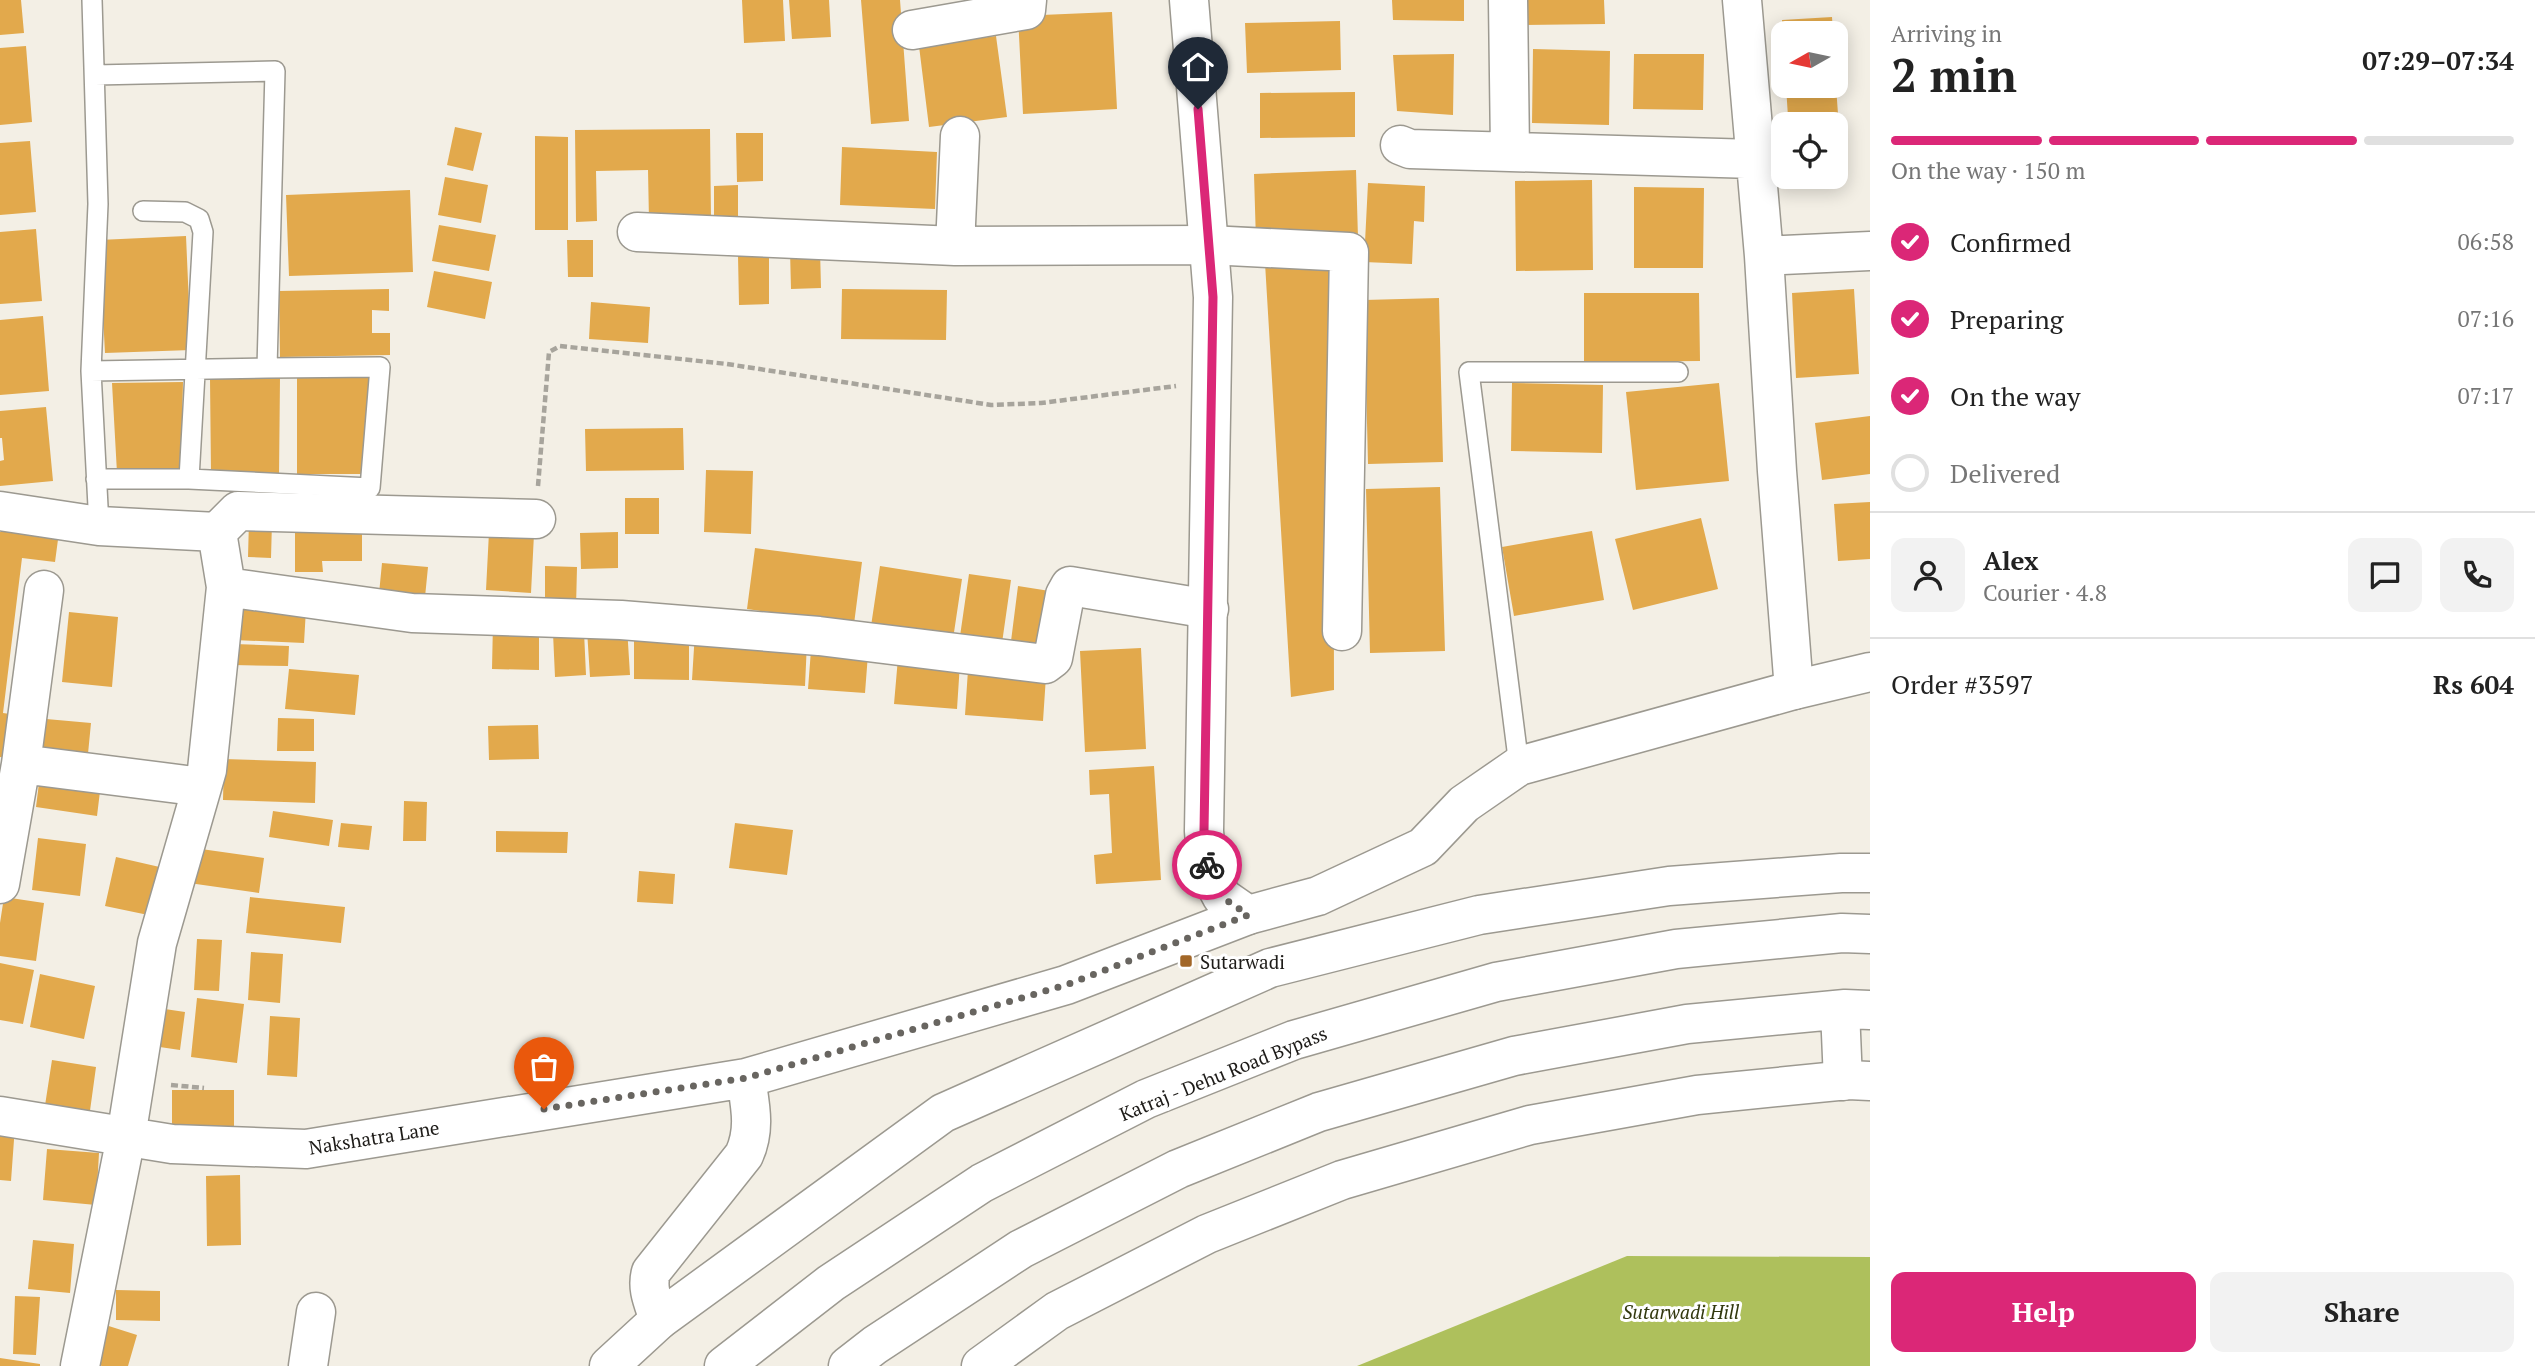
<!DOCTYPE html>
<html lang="en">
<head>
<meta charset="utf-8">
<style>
	:root { --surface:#fff; --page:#f2f2f2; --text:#222; --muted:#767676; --line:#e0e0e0; --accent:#db2777 }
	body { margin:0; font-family:"PT Serif",serif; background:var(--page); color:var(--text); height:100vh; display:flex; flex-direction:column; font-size:26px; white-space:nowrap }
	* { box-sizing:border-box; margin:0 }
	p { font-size:23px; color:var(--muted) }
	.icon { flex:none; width:38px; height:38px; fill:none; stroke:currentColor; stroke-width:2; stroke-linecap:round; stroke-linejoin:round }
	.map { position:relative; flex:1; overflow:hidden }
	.drawer { display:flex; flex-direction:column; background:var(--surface); width:665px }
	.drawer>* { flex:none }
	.needle { width:46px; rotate:261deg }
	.controls { position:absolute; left:1771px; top:21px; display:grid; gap:14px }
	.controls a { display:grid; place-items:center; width:77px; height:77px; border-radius:14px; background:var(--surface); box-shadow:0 4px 18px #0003; font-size:35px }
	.pin { position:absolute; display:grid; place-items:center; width:60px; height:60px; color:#fff; margin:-72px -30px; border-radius:50% 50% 50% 0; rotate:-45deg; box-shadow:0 0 7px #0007 }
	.pin .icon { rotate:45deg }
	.courier { position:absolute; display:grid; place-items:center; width:70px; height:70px; margin:-35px; border:5px solid #db2777; border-radius:50%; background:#fff; color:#222; box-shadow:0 2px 9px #0007 }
	.overview em { font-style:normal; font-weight:800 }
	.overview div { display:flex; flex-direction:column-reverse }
	.overview { display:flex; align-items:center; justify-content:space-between; height:119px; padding:0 21px }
	h1 { font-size:46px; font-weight:800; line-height:52px }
	.bar { display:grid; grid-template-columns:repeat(4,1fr); gap:10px 7px; align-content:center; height:84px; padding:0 21px }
	.bar i { height:9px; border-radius:5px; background:var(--line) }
	.bar .selected { background:var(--accent) }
	.bar p { grid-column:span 4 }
	.line { display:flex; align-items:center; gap:18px; padding:0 21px; border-top:2px solid var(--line) }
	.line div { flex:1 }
	.round { display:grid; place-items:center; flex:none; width:74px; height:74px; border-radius:14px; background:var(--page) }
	ol { padding:0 21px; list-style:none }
	li { display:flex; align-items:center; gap:21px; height:77px }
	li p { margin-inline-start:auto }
	li .icon { padding:7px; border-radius:50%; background:var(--accent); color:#fff; stroke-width:4 }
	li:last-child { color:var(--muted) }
	li i { width:38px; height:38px; border:4px solid var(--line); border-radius:50% }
	.button { display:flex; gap:14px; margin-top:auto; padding:14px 21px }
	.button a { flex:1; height:80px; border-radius:14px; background:var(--accent); color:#fff; font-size:28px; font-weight:800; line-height:80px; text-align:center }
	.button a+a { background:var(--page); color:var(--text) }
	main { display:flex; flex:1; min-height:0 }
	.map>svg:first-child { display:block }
	.forest { fill:#aec05c }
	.building { fill:#e2a94c }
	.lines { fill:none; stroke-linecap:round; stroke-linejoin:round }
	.service-casing { stroke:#9c9990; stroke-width:22 }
	.minor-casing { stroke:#9c9990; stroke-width:41 }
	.tertiary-casing { stroke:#9c9990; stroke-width:41 }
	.trunk-casing { stroke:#9c9990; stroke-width:41 }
	.path { stroke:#a7a49c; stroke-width:4.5; stroke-dasharray:7 3.5; stroke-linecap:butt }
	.service { stroke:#fff; stroke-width:19 }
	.minor { stroke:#fff; stroke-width:38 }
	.tertiary { stroke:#fff; stroke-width:38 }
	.trunk { stroke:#fff; stroke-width:38 }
	.done { stroke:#686560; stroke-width:7; stroke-dasharray:0 12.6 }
	.route { stroke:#db2777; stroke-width:9 }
	.poi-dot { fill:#a26728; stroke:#fff; stroke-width:2.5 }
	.labels { text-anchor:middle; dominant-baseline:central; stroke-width:6; stroke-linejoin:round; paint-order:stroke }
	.poi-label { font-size:19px; fill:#1d1b18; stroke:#fff; text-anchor:start }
	.street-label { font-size:19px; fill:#1d1b18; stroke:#fff }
	.park-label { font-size:19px; font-style:italic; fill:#32380e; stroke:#fff }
</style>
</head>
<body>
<main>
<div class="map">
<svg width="1870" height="1366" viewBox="0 0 1870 1366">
	<rect width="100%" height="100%" fill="#f3efe5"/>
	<path class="forest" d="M 1627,1256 L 1870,1257 L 1870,1366 L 1357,1366 Z"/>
	<path class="building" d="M 0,0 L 21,0 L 24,33 L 0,35 Z
		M 742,0 L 783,0 L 785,41 L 744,43 Z
		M 789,0 L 829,0 L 831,37 L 792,39 Z
		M 861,0 L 900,0 L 909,121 L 871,124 Z
		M 1392,0 L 1464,0 L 1464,21 L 1393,20 Z
		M 1524,0 L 1604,0 L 1605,24 L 1524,25 Z
		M 1112,12 L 1117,109 L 1023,114 L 1018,16 Z
		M 1832,17 L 1833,33 L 1783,33 L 1782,20 Z
		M 1340,21 L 1341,70 L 1247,73 L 1245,23 Z
		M 996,36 L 1007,117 L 929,127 L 919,46 Z
		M 26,46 L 32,122 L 0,125 L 0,48 Z
		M 1533,49 L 1610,51 L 1609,125 L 1532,123 Z
		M 1454,54 L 1453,115 L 1397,111 L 1393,55 Z
		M 1634,54 L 1704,54 L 1703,110 L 1633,109 Z
		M 1786,86 L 1836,86 L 1838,114 L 1788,117 Z
		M 1355,92 L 1355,137 L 1260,138 L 1260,93 Z
		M 455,127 L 482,133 L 473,171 L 447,165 Z
		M 710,129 L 711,220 L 649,221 L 648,170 L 596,171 L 597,221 L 576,222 L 575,130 Z
		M 736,133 L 763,133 L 763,181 L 737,182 Z
		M 535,136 L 568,137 L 568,230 L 535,230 Z
		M 30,141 L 36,212 L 0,215 L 0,143 Z
		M 842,147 L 937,152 L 935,209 L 840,205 Z
		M 1356,170 L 1358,238 L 1256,242 L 1254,174 Z
		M 445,177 L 488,185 L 481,223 L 438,215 Z
		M 1592,180 L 1593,270 L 1516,271 L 1515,181 Z
		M 1368,183 L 1425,186 L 1424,222 L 1414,221 L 1412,264 L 1364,262 Z
		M 738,185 L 738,225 L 714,225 L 714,186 Z
		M 1634,187 L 1704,188 L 1703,268 L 1634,268 Z
		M 410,190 L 413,272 L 289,276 L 286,195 Z
		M 439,225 L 496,235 L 489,271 L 432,261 Z
		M 36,229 L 42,301 L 0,304 L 0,232 Z
		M 186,236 L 191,350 L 105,353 L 99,240 Z
		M 567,240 L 593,240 L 593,277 L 568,277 Z
		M 820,249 L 821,288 L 791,289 L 790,250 Z
		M 769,255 L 769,304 L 739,305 L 738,256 Z
		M 1333,259 L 1334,690 L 1291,697 L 1265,263 Z
		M 434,271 L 492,282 L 485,319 L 427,307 Z
		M 389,289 L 389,311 L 372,310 L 372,333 L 390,333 L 390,355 L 280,357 L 279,291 Z
		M 842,289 L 947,290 L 946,340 L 841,339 Z
		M 1854,289 L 1859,374 L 1796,378 L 1792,293 Z
		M 1584,293 L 1699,293 L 1700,361 L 1584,362 Z
		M 1439,298 L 1443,462 L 1368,464 L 1364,300 Z
		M 591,302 L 650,307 L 648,343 L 589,339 Z
		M 43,316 L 49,391 L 0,395 L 0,320 Z
		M 369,377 L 362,474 L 297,474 L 297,378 Z
		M 280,378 L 279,476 L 211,474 L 210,379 Z
		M 183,382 L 181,468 L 117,473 L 112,383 Z
		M 1512,383 L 1603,385 L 1602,453 L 1511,451 Z
		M 1719,383 L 1729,481 L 1636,490 L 1626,392 Z
		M 46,407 L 53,481 L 0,486 L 0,461 L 4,460 L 2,438 L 0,438 L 0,411 Z
		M 1870,416 L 1870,474 L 1822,480 L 1815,423 Z
		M 683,428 L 684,470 L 586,471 L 585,429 Z
		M 706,470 L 753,471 L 751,534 L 704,532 Z
		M 1440,487 L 1445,651 L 1370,653 L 1366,489 Z
		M 625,498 L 659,498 L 659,534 L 625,534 Z
		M 1870,502 L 1870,559 L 1838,561 L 1834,504 Z
		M 1701,518 L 1718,589 L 1633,610 L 1615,539 Z
		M 249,520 L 272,522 L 271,558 L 248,557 Z
		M 295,527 L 362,527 L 362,561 L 322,561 L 323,572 L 295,572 Z
		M 1592,531 L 1604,600 L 1514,616 L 1502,547 Z
		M 0,532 L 59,532 L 55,562 L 22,558 L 3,713 L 24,716 L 18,760 L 0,757 Z
		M 489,532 L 534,534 L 531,593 L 486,590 Z
		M 618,532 L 618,568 L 581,569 L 580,533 Z
		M 755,548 L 862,562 L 854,624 L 747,609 Z
		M 382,563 L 428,567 L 424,607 L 378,604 Z
		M 545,566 L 577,567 L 576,608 L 545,607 Z
		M 880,566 L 962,579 L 953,639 L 871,626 Z
		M 969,574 L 1011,580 L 1001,650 L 959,643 Z
		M 1018,586 L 1056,592 L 1047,655 L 1010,649 Z
		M 236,606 L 306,609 L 304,643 L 234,640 Z
		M 69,612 L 118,617 L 112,687 L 62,682 Z
		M 493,622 L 539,622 L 539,670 L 492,669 Z
		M 627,627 L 630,675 L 590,677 L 587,630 Z
		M 584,632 L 586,675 L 555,677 L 553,633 Z
		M 634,632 L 689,632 L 689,680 L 634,679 Z
		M 695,632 L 807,642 L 805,686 L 692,680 Z
		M 234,644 L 289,646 L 288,666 L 233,665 Z
		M 1141,648 L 1146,749 L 1085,752 L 1080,651 Z
		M 811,650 L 868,654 L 865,693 L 808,689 Z
		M 898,658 L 960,663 L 957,709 L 894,704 Z
		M 289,669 L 359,675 L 355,715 L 285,709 Z
		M 968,670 L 1046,676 L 1043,721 L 965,715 Z
		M 35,718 L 91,723 L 87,764 L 31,758 Z
		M 278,718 L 314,719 L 314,751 L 277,751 Z
		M 538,725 L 539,759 L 489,760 L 488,726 Z
		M 224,759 L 316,762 L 315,803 L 223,800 Z
		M 1154,766 L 1161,880 L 1096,884 L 1094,855 L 1112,853 L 1109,794 L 1090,795 L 1089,770 Z
		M 40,775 L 101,783 L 97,816 L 36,807 Z
		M 404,801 L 427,802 L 426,841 L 403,841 Z
		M 273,811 L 333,820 L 329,846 L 269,837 Z
		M 341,823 L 372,826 L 369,850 L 338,847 Z
		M 735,823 L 793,830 L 787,875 L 729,868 Z
		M 496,831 L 568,832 L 567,853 L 496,852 Z
		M 38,838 L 86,844 L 80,896 L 32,890 Z
		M 194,848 L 264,858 L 259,893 L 189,883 Z
		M 116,857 L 164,868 L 153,916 L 105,906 Z
		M 639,871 L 675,874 L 673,904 L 637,902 Z
		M 4,897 L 44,903 L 36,961 L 0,956 L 0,923 Z
		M 250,897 L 345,907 L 341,943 L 246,933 Z
		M 197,939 L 222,940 L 219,991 L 194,990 Z
		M 251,952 L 283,954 L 280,1003 L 248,1000 Z
		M 0,963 L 34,970 L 23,1024 L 0,1020 Z
		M 40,974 L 95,986 L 84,1039 L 30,1027 Z
		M 197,998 L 244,1004 L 237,1063 L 191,1057 Z
		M 158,1008 L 185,1012 L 180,1050 L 153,1046 Z
		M 270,1016 L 300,1018 L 297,1077 L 267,1075 Z
		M 52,1060 L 96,1067 L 89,1118 L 44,1112 Z
		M 172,1090 L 234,1090 L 234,1131 L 172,1131 Z
		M 0,1124 L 15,1126 L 11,1181 L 0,1180 Z
		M 47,1149 L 99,1153 L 96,1205 L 43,1200 Z
		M 240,1175 L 241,1245 L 207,1246 L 206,1176 Z
		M 33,1240 L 74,1244 L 70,1293 L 28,1289 Z
		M 116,1290 L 160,1291 L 160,1321 L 116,1320 Z
		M 15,1296 L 40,1297 L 36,1355 L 13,1354 Z
		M 93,1321 L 137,1335 L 128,1366 L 102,1366 L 81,1360 Z
		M 0,1358 L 40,1364 L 40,1366 L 0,1366 Z"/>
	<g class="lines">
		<defs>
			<path id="service" d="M 92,0 L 98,204 L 91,371 L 99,526
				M 143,211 L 185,212 L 199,219 L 203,232 L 189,479
				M 91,371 L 267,368 L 275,71 L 95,75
				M 96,479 L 189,479 L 370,488 L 380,367 L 267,368
				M 1519,766 L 1469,372 L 1678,372"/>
			<path id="minor" d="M 1508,0 L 1510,151
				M 1742,0 L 1764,256 L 1777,471 L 1794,690
				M 912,30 L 1026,10 L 1027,0
				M 1400,145 L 1410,149 L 1754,159
				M 637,232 L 955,246 L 1209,245 L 1349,252 L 1342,631
				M 955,246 L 960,136
				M 1764,256 L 1870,251
				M 0,511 L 99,526 L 217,532 L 226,587 L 207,770 L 157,943 L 126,1137 L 80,1366
				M 217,532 L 238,511 L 536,519
				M 226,587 L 412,613 L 621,620 L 819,636 L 1045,664 L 1053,658 L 1065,595 L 1070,586 L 1209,609
				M 21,764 L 202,787
				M 0,884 L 21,764 L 44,590
				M 0,1116 L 172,1144 L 306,1149 L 746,1078 L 1066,985 L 1248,915
				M 659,1320 C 654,1304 646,1289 651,1272 L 744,1155 C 756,1129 750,1105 746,1078
				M 308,1366 L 316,1312"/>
			<path id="tertiary" d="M 1189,0 L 1213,297 L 1204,831 L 1207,869 L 1222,897 L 1248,915 L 1318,896 L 1423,847 L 1464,804 L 1519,766 L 1794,690 L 1870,672
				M 609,1366 L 659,1320 L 943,1113 L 1270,968 L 1479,915 L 1669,886 L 1841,873 L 1870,873
				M 981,1366 L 1057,1311 L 1207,1234 L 1342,1180 L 1530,1125 L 1697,1095 L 1848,1080 L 1870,1081"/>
			<path id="trunk" d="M 1840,1010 L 1843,1081
				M 724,1366 L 831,1283 L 982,1183 L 1146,1099 L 1294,1040 L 1496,982 L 1676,949 L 1842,933 L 1870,934
				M 848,1366 L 875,1345 L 1021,1249 L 1178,1169 L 1319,1112 L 1514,1056 L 1687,1024 L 1845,1009 L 1870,1010"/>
		</defs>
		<use href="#service" class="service-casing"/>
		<use href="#minor" class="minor-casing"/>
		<use href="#tertiary" class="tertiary-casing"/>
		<use href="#trunk" class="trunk-casing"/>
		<path class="path" d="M 538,486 L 549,352 L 560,346 L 727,364 L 991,405 L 1041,403 L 1176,386
			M 171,1085 L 204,1088"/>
		<use href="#service" class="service"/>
		<use href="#minor" class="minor"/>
		<use href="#tertiary" class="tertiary"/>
		<use href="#trunk" class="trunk"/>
	</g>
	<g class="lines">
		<path class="done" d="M 544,1109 L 746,1078 L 1066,985 L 1248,915 L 1222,897 L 1207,865"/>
		<path class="route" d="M 1198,109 L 1213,297 L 1204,831 L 1207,865"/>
	</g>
	<rect class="poi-dot" x="1179" y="954" width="14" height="14" rx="3.5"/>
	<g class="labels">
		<g class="poi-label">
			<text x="1200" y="961">Sutarwadi</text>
		</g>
		<g class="street-label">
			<text transform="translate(1223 1073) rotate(-22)">Katraj - Dehu Road Bypass</text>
			<text transform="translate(374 1137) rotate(-9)">Nakshatra Lane</text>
		</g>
		<g class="park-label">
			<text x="1681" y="1311">Sutarwadi Hill</text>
		</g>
	</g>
</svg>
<div class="controls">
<a><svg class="needle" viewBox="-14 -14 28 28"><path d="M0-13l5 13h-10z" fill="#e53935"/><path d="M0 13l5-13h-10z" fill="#767676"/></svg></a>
<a><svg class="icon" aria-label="locate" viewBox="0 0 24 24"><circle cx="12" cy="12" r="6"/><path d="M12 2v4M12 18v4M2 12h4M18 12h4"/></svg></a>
</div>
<div class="pin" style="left:544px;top:1109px;background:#ea580c"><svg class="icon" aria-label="bag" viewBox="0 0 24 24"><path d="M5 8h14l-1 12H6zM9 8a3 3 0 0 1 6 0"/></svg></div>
<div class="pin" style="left:1198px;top:109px;background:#1f2937"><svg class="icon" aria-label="home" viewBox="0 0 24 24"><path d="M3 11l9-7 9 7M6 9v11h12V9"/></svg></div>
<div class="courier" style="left:1207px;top:865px"><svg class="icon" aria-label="bike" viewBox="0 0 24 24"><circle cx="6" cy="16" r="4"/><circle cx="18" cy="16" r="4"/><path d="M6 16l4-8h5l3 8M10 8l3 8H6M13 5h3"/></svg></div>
</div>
<section class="drawer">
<div class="overview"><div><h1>2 min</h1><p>Arriving in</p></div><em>07:29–07:34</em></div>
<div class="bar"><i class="selected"></i><i class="selected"></i><i class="selected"></i><i></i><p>On the way · 150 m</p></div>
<ol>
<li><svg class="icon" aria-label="check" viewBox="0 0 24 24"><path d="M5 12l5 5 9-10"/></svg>Confirmed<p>06:58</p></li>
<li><svg class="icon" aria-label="check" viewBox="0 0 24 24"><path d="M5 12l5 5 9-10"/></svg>Preparing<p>07:16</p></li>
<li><svg class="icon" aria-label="check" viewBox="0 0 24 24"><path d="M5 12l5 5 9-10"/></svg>On the way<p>07:17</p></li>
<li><i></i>Delivered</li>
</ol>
<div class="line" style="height:126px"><a class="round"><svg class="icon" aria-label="person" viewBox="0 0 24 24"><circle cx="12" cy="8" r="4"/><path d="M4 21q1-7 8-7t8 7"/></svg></a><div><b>Alex</b><p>Courier · 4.8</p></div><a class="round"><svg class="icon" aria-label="chat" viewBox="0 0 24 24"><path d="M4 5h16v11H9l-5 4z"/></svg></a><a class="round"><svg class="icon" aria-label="phone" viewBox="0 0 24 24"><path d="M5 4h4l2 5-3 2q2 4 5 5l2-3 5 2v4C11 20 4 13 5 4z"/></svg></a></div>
<div class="line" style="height:91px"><div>Order #3597</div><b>Rs 604</b></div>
<div class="button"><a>Help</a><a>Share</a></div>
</section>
</main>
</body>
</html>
